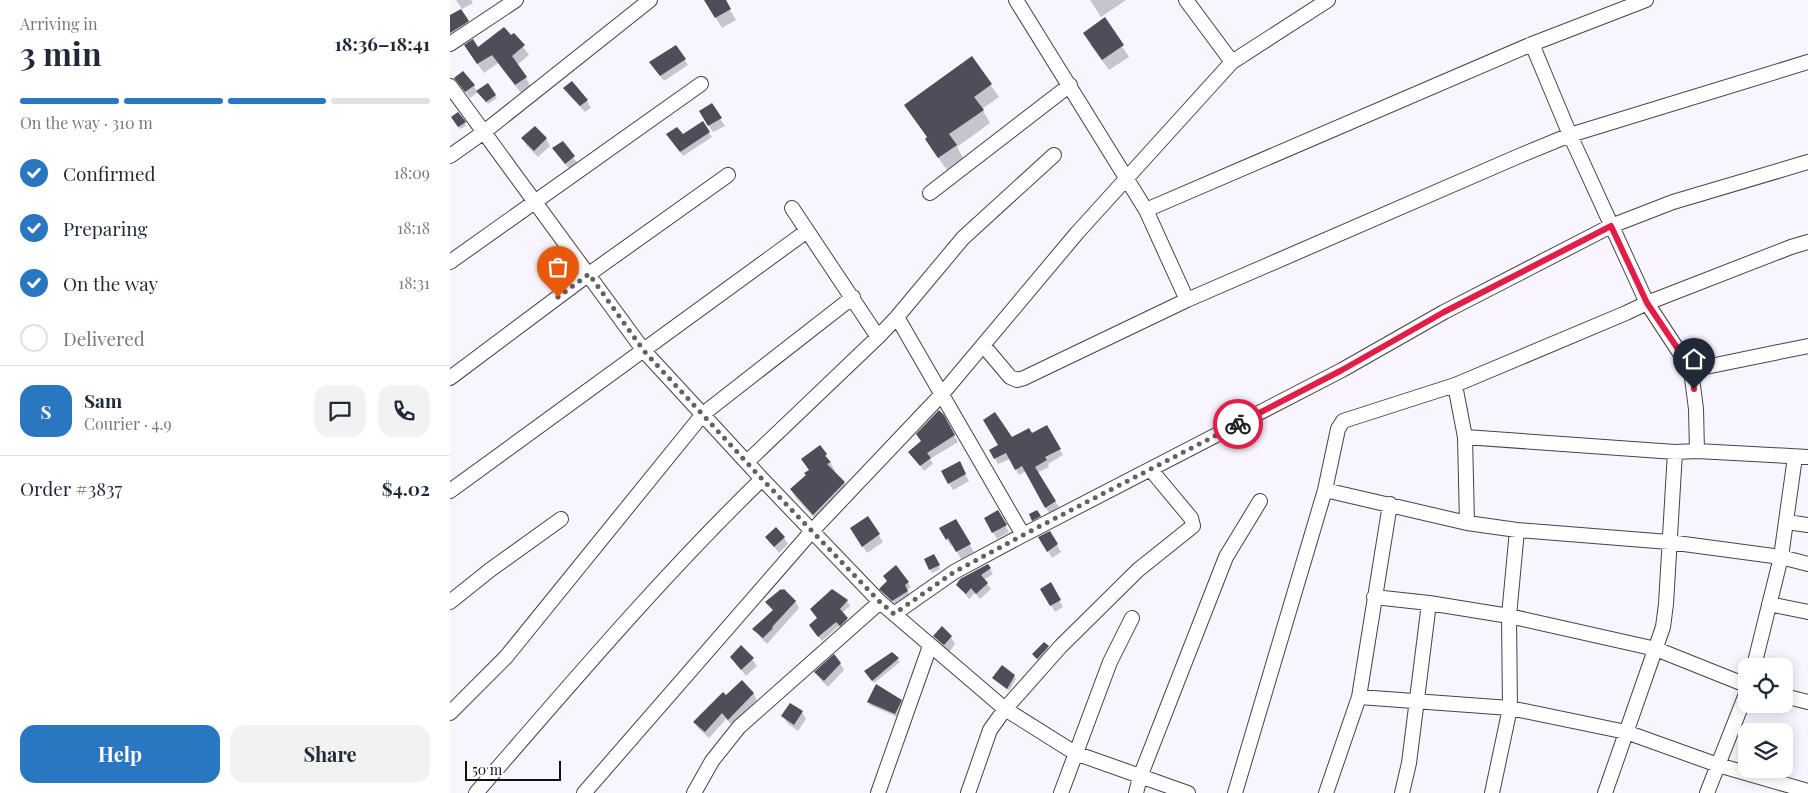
<!DOCTYPE html>
<html lang="en">
<head>
<meta charset="utf-8">
<style>
	:root { --surface:#fff; --page:#f2f2f3; --text:#1f2937; --muted:#747a83; --line:#e0e1e3; --accent:#2976c1 }
	body { margin:0; font-family:"Playfair Display",serif; background:var(--page); color:var(--text); height:100vh; display:flex; flex-direction:column; font-size:19px; white-space:nowrap }
	* { box-sizing:border-box; margin:0 }
	p { font-size:16px; color:var(--muted) }
	.icon { flex:none; width:28px; height:28px; fill:none; stroke:currentColor; stroke-width:2; stroke-linecap:round; stroke-linejoin:round }
	.map { position:relative; flex:1; overflow:hidden }
	.drawer { display:flex; flex-direction:column; background:var(--surface); width:450px }
	.drawer>* { flex:none }
	.controls { position:absolute; left:1288px; top:658px; display:grid; gap:10px }
	.controls a { display:grid; place-items:center; width:55px; height:55px; border-radius:10px; background:var(--surface); box-shadow:0 2px 12px #0003; font-size:25px }
	.scale { position:absolute; left:15px; bottom:12px; width:96px; box-sizing:border-box; padding-left:5px; border:2px solid #111; border-top:0; font-size:14px; line-height:18px; white-space:nowrap; color:#111; -webkit-text-stroke:4px #fff; paint-order:stroke }
	.pin { position:absolute; display:grid; place-items:center; width:42px; height:42px; color:#fff; margin:-51px -21px; border-radius:50% 50% 50% 0; rotate:-45deg; box-shadow:0 0 5px #0007 }
	.pin .icon { rotate:45deg }
	.courier { position:absolute; display:grid; place-items:center; width:50px; height:50px; margin:-25px; border:4px solid #e11d48; border-radius:50%; background:#fff; color:#222; box-shadow:0 1px 6px #0007 }
	.headline em { font-style:normal; font-weight:700 }
	.headline div { display:flex; flex-direction:column-reverse }
	.headline { display:flex; align-items:center; justify-content:space-between; height:85px; padding:0 20px }
	h1 { font-size:32px; font-weight:700; line-height:38px }
	.bar { display:grid; grid-template-columns:repeat(4,1fr); gap:8px 5px; align-content:center; height:60px; padding:0 20px }
	.bar i { height:6px; border-radius:4px; background:var(--line) }
	.bar .selected { background:var(--accent) }
	.bar p { grid-column:span 4 }
	.line { display:flex; align-items:center; gap:12px; padding:0 20px; border-top:1px solid var(--line) }
	.line div { flex:1 }
	.round { display:grid; place-items:center; flex:none; width:52px; height:52px; border-radius:15px; background:var(--page) }
	ol { padding:0 20px; list-style:none }
	li { display:flex; align-items:center; gap:15px; height:55px }
	li p { margin-inline-start:auto }
	li .icon { padding:5px; border-radius:50%; background:var(--accent); color:#fff; stroke-width:4 }
	li:last-child { color:var(--muted) }
	li i { width:28px; height:28px; border:2px solid var(--line); border-radius:50% }
	.cta { display:flex; gap:10px; margin-top:auto; padding:10px 20px }
	.cta a { flex:1; height:58px; border-radius:15px; background:var(--accent); color:#fff; font-size:20px; font-weight:700; line-height:58px; text-align:center }
	.cta a+a { background:var(--page); color:var(--text) }
	main { display:flex; flex:1; min-height:0 }
	.map>svg:first-child { display:block }
	.shadow { fill:#0003 }
	.building { fill:#4d4e59 }
	.lines { fill:none; stroke-linecap:round; stroke-linejoin:round }
	.minor-casing { stroke:#444; stroke-width:16 }
	.minor { stroke:#fff; stroke-width:14 }
	.done { stroke:#626164; stroke-width:5; stroke-dasharray:0 9 }
	.route { stroke:#e11d48; stroke-width:6 }
</style>
</head>
<body>
<main>
<section class="drawer">
<div class="headline"><div><h1>3 min</h1><p>Arriving in</p></div><em>18:36–18:41</em></div>
<div class="bar"><i class="selected"></i><i class="selected"></i><i class="selected"></i><i></i><p>On the way · 310 m</p></div>
<ol>
<li><svg class="icon" aria-label="check" viewBox="0 0 24 24"><path d="M5 12l5 5 9-10"/></svg>Confirmed<p>18:09</p></li>
<li><svg class="icon" aria-label="check" viewBox="0 0 24 24"><path d="M5 12l5 5 9-10"/></svg>Preparing<p>18:18</p></li>
<li><svg class="icon" aria-label="check" viewBox="0 0 24 24"><path d="M5 12l5 5 9-10"/></svg>On the way<p>18:31</p></li>
<li><i></i>Delivered</li>
</ol>
<div class="line" style="height:90px"><b class="round" style="background:var(--accent);color:#fff">S</b><div><b>Sam</b><p>Courier · 4.9</p></div><a class="round"><svg class="icon" aria-label="chat" viewBox="0 0 24 24"><path d="M4 5h16v11H9l-5 4z"/></svg></a><a class="round"><svg class="icon" aria-label="phone" viewBox="0 0 24 24"><path d="M5 4h4l2 5-3 2q2 4 5 5l2-3 5 2v4C11 20 4 13 5 4z"/></svg></a></div>
<div class="line" style="height:65px"><div>Order #3837</div><b>$4.02</b></div>
<div class="cta"><a>Help</a><a>Share</a></div>
</section>
<div class="map">
<svg width="1358" height="793" viewBox="0 0 1358 793">
	<rect width="100%" height="100%" fill="#f8f5ff"/>
	<path class="shadow" d="M 6,0 L 21,0 L 23,3 L 12,9 Z
		M 255,0 L 274,0 L 286,20 L 272,28 Z
		M 640,0 L 676,0 L 651,17 Z
		M 10,10 L 22,29 L 0,43 L 0,17 Z
		M 654,19 L 679,57 L 659,70 L 640,44 Z
		M 65,36 L 79,55 L 67,65 L 81,86 L 71,93 L 48,63 L 34,73 L 21,55 L 28,49 Z
		M 226,47 L 238,65 L 214,81 L 204,68 Z
		M 522,58 L 549,97 L 532,109 L 540,123 L 507,147 L 513,158 L 497,170 L 484,152 L 476,139 L 478,138 L 455,105 Z
		M 5,78 L 24,86 L 27,92 L 45,95 L 47,98 L 38,104 L 28,92 L 20,98 Z
		M 115,88 L 137,101 L 141,108 L 135,112 L 119,95 Z
		M 261,105 L 275,126 L 263,132 L 250,112 Z
		M 4,121 L 15,123 L 16,126 L 10,129 Z
		M 259,133 L 262,137 L 233,156 L 217,135 L 232,135 Z
		M 73,139 L 96,139 L 100,146 L 88,157 L 77,146 Z
		M 113,143 L 128,164 L 120,170 L 104,149 Z
		M 493,416 L 508,442 L 480,459 L 483,464 L 474,471 L 460,452 L 472,442 L 467,435 Z
		M 596,427 L 613,455 L 598,464 L 599,467 L 587,473 L 609,507 L 599,513 L 576,471 L 569,475 L 560,459 L 548,464 L 545,458 L 562,438 L 582,435 Z
		M 376,455 L 385,471 L 384,472 L 394,483 L 400,492 L 369,523 L 346,498 L 341,489 L 357,476 Z
		M 509,463 L 519,481 L 503,490 L 493,472 Z
		M 548,512 L 559,532 L 547,539 L 535,518 Z
		M 418,518 L 433,542 L 417,553 L 406,535 Z
		M 506,521 L 524,552 L 511,559 L 503,544 L 501,546 L 491,529 Z
		M 600,533 L 611,552 L 602,558 L 590,537 Z
		M 317,538 L 334,538 L 338,544 L 329,553 Z
		M 486,559 L 490,569 L 482,573 L 476,560 Z
		M 538,565 L 543,574 L 534,580 L 541,589 L 530,599 L 525,593 L 519,599 L 508,585 Z
		M 458,583 L 461,587 L 457,590 L 460,596 L 446,605 L 431,589 Z
		M 600,584 L 613,607 L 605,612 L 591,589 Z
		M 345,601 L 349,608 L 317,644 L 310,637 L 306,630 L 323,611 L 317,602 Z
		M 397,601 L 400,606 L 392,613 L 400,624 L 393,630 L 389,626 L 372,641 L 363,630 Z
		M 492,628 L 501,637 L 505,644 L 499,652 L 489,643 L 485,636 Z
		M 594,643 L 602,654 L 592,665 L 583,654 Z
		M 442,653 L 450,662 L 424,683 L 417,675 Z
		M 281,657 L 302,659 L 307,666 L 296,676 Z
		M 390,663 L 394,670 L 378,687 L 370,679 L 366,672 Z
		M 564,676 L 566,679 L 559,691 L 543,678 Z
		M 303,693 L 307,700 L 282,725 L 276,719 L 259,738 L 248,728 L 245,722 L 276,696 Z
		M 451,701 L 452,704 L 447,717 L 420,705 L 418,702 Z
		M 352,712 L 356,719 L 348,731 L 337,723 L 333,716 Z"/>
	<path class="building" d="M 254,0 L 276,0 L 281,9 L 265,18 Z
		M 11,9 L 19,21 L 0,33 L 0,15 Z
		M 655,17 L 674,45 L 652,60 L 633,33 Z
		M 54,27 L 61,35 L 64,33 L 75,45 L 62,56 L 77,77 L 65,85 L 42,55 L 27,64 L 14,45 L 23,39 L 28,47 Z
		M 226,45 L 236,59 L 210,76 L 199,62 Z
		M 522,56 L 542,84 L 524,97 L 534,110 L 499,134 L 507,145 L 488,158 L 475,139 L 477,137 L 454,105 Z
		M 13,71 L 25,85 L 15,92 L 4,78 Z
		M 122,81 L 138,100 L 130,106 L 113,88 Z
		M 38,83 L 46,95 L 36,102 L 26,91 Z
		M 262,103 L 272,118 L 258,126 L 249,111 Z
		M 8,112 L 16,122 L 8,127 L 1,117 Z
		M 253,121 L 260,132 L 230,152 L 216,134 L 227,127 L 233,134 Z
		M 85,126 L 97,138 L 84,151 L 71,138 Z
		M 113,141 L 125,156 L 115,164 L 102,148 Z
		M 489,410 L 494,415 L 505,435 L 477,453 L 481,458 L 470,466 L 458,452 L 471,441 L 466,434 Z
		M 545,412 L 562,437 L 579,428 L 582,433 L 597,425 L 611,449 L 595,457 L 597,460 L 585,467 L 606,501 L 595,508 L 572,466 L 565,470 L 556,453 L 544,459 L 539,450 L 548,445 L 533,420 Z
		M 370,445 L 377,454 L 375,456 L 381,462 L 377,464 L 395,482 L 363,515 L 340,489 L 356,475 L 354,473 L 359,470 L 351,459 Z
		M 510,461 L 516,474 L 498,484 L 491,471 Z
		M 548,510 L 557,525 L 542,533 L 534,518 Z
		M 587,510 L 591,516 L 582,521 L 579,514 Z
		M 418,516 L 430,534 L 412,547 L 400,528 Z
		M 506,519 L 521,544 L 506,552 L 498,538 L 496,540 L 489,528 Z
		M 326,527 L 335,537 L 324,547 L 315,537 Z
		M 600,531 L 608,544 L 597,552 L 588,537 Z
		M 484,554 L 490,565 L 479,570 L 474,559 Z
		M 538,564 L 541,568 L 531,575 L 538,583 L 526,594 L 521,588 L 516,594 L 506,585 L 510,579 Z
		M 446,565 L 459,582 L 455,585 L 458,591 L 442,601 L 429,589 L 437,581 L 433,576 Z
		M 601,582 L 611,600 L 600,606 L 590,589 Z
		M 331,589 L 332,590 L 334,589 L 346,601 L 322,627 L 323,628 L 313,638 L 302,629 L 323,610 L 315,602 Z
		M 382,589 L 398,600 L 390,609 L 398,618 L 390,626 L 386,622 L 368,637 L 359,625 L 367,618 L 360,609 Z
		M 492,626 L 502,636 L 494,645 L 483,636 Z
		M 594,642 L 599,646 L 587,659 L 582,654 Z
		M 291,645 L 304,658 L 291,670 L 280,657 Z
		M 442,652 L 449,658 L 422,681 L 414,671 Z
		M 384,654 L 391,663 L 374,681 L 364,672 Z
		M 552,665 L 565,675 L 557,689 L 542,678 Z
		M 292,680 L 304,693 L 278,720 L 272,713 L 255,732 L 243,722 L 273,692 L 276,695 Z
		M 426,684 L 452,700 L 445,714 L 417,702 Z
		M 340,703 L 353,711 L 344,725 L 331,716 Z"/>
	<g class="lines">
		<defs>
			<path id="minor" d="M 566,0 L 696,210 L 737,300
				M 736,0 L 782,62
				M 0,44 L 66,0
				M 1082,44 L 1120,135 L 1197,303 L 1241,370 L 1246,409 L 1247,451
				M 0,86 L 194,351 L 312,479 L 430,602 L 555,709 L 625,753 L 738,793
				M 0,156 L 34,132 L 200,0
				M 480,193 L 620,85
				M 342,208 L 428,337
				M 696,210 L 1082,44 L 1196,0
				M 0,262 L 251,84
				M 447,317 L 573,535
				M 533,345 L 560,377 L 567,380 L 574,378 L 737,300 L 1069,156 L 1120,135 L 1358,62
				M 1241,370 L 1358,346
				M 0,378 L 139,274 L 278,175
				M 1005,385 L 1015,437 L 1225,452 L 1247,451 L 1358,457
				M 1015,437 L 1017,523
				M 297,462 L 428,337 L 447,317 L 513,238 L 604,155
				M 875,490 L 1017,523 L 1067,530 L 1219,542 L 1331,557 L 1358,564
				M 0,491 L 357,231
				M 1337,522 L 1358,525
				M 924,597 L 979,603 L 1059,616 L 1206,649 L 1296,685
				M 0,602 L 40,570 L 111,519
				M 1319,604 L 1358,612
				M 444,614 L 504,572 L 573,535 L 892,370 L 994,312 L 1161,226 L 1223,202 L 1358,162
				M 1304,666 L 1331,557 L 1345,457
				M 1334,696 L 1358,702
				M 909,697 L 1060,708 L 1176,732 L 1268,765 L 1358,791
				M 0,713 L 56,657 L 253,414 L 403,297
				M 26,793 C 119,686 211,577 312,479
				M 134,793 L 362,531 L 492,394 L 627,233 L 782,62 L 878,0
				M 244,793 L 262,761 L 289,727 L 430,602
				M 428,793 L 480,646
				M 518,793 L 540,730 L 555,709 L 611,646 L 688,570 L 743,526 L 741,518 L 701,470
				M 611,793 L 660,662 L 682,618
				M 686,793 L 690,777 L 776,557 L 810,501
				M 785,793 L 875,490 L 888,429 L 893,421 L 1005,385 L 1176,313 L 1197,303 L 1341,247 L 1358,242
				M 876,793 L 909,697 L 940,504
				M 952,793 L 959,763 L 979,603
				M 1042,793 L 1060,708 L 1059,616 L 1067,530
				M 1155,793 L 1213,627 L 1216,604 L 1225,452
				M 1257,793 L 1296,694"/>
		</defs>
		<use href="#minor" class="minor-casing"/>
		<use href="#minor" class="minor"/>
	</g>
	<g class="lines">
		<path class="done" d="M 108,297 L 139,274 L 194,351 L 312,479 L 430,602 L 444,614 L 504,572 L 573,535 L 788,424"/>
		<path class="route" d="M 788,424 L 892,370 L 994,312 L 1161,226 L 1197,303 L 1242,370 L 1244,389"/>
	</g>
</svg>
<div class="controls">
<a><svg class="icon" aria-label="locate" viewBox="0 0 24 24"><circle cx="12" cy="12" r="6"/><path d="M12 2v4M12 18v4M2 12h4M18 12h4"/></svg></a>
<a><svg class="icon" aria-label="layers" viewBox="0 0 24 24"><path d="M12 4l9 5-9 5-9-5zM3 14l9 5 9-5"/></svg></a>
</div>
<div class="scale">50 m</div>
<div class="pin" style="left:108px;top:297px;background:#ea580c"><svg class="icon" aria-label="bag" viewBox="0 0 24 24"><path d="M5 8h14l-1 12H6zM9 8a3 3 0 0 1 6 0"/></svg></div>
<div class="pin" style="left:1244px;top:389px;background:#1f2937"><svg class="icon" aria-label="home" viewBox="0 0 24 24"><path d="M3 11l9-7 9 7M6 9v11h12V9"/></svg></div>
<div class="courier" style="left:788px;top:424px"><svg class="icon" aria-label="bike" viewBox="0 0 24 24"><circle cx="6" cy="16" r="4"/><circle cx="18" cy="16" r="4"/><path d="M6 16l4-8h5l3 8M10 8l3 8H6M13 5h3"/></svg></div>
</div>
</main>
</body>
</html>
